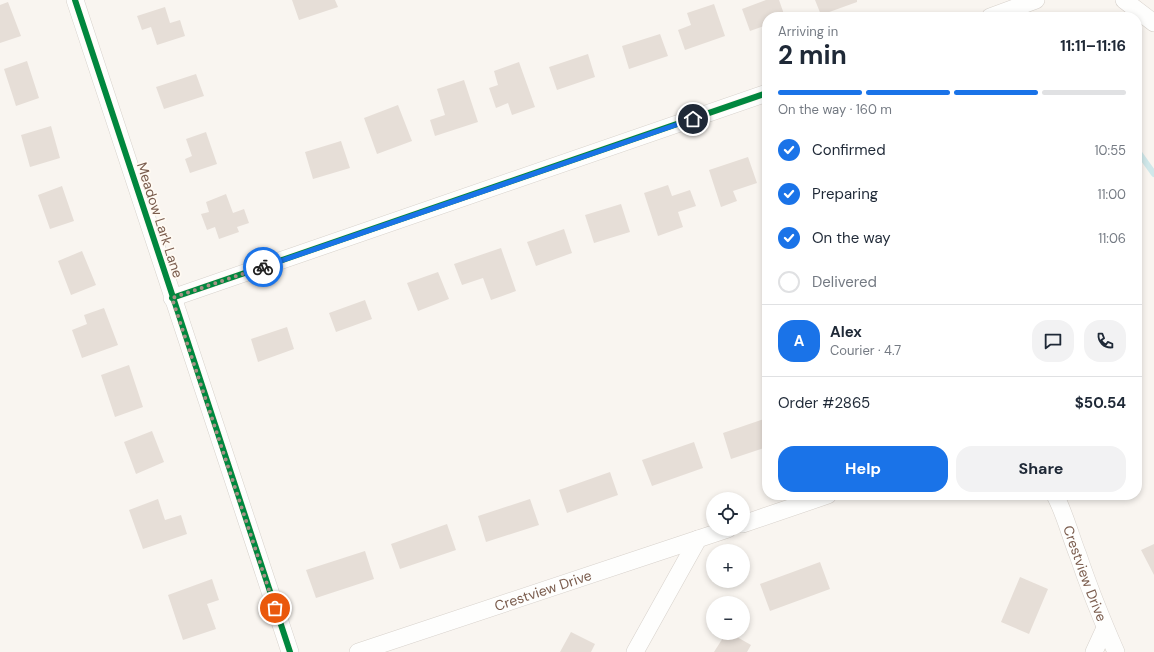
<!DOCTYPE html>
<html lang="en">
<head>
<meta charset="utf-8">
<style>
	:root { --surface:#fff; --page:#f2f2f3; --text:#1f2937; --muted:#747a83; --line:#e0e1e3; --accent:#1a73e8 }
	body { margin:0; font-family:"DM Sans",sans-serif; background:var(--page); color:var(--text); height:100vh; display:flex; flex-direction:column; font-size:15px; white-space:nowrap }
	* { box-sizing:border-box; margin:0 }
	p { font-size:13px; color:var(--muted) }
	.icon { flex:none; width:22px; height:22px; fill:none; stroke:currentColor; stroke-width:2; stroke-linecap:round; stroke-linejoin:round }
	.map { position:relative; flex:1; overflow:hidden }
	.side { position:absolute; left:762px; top:12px; width:380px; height:488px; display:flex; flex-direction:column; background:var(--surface); border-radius:16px; box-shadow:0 2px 6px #0003 }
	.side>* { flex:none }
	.controls { position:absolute; left:706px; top:492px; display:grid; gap:8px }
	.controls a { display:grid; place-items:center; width:44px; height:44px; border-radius:50%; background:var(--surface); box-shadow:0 2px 6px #0003; font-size:20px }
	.pin { position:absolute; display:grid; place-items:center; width:34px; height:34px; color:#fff; margin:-17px; border:2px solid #fff; border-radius:50%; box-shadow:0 1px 4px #0007 }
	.courier { position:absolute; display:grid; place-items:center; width:40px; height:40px; margin:-20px; border:3px solid #1a73e8; border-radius:50%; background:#fff; color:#222; box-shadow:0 1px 5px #0007 }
	.head em { font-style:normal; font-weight:700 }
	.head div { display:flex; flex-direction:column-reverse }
	.head { display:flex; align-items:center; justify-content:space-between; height:68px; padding:0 16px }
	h1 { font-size:26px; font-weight:700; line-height:30px }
	.bar { display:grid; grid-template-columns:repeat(4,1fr); gap:6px 4px; align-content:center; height:48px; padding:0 16px }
	.bar i { height:5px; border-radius:3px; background:var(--line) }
	.bar .active { background:var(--accent) }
	.bar p { grid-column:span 4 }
	.line { display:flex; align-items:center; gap:10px; padding:0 16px; border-top:1px solid var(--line) }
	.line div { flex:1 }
	.round { display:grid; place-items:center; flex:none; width:42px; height:42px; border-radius:16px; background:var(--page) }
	ol { padding:0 16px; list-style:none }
	li { display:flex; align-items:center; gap:12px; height:44px }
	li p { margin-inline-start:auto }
	li .icon { padding:4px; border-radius:50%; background:var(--accent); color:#fff; stroke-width:4 }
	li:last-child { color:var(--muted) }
	li i { width:22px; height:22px; border:2px solid var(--line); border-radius:50% }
	.action { display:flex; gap:8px; margin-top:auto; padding:8px 16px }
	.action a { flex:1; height:46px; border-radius:16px; background:var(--accent); color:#fff; font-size:16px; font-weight:700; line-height:46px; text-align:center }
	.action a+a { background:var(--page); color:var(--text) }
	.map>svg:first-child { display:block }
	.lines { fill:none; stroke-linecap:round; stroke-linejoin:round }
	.stream { stroke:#d0e8ea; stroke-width:6 }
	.building { fill:#e6ded7 }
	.minor-casing { stroke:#d7d1cb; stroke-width:18 }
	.minor { stroke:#fefefd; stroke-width:17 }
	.cycleway-casing { stroke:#fffaf3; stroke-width:8 }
	.cycleway { stroke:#00873e; stroke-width:6 }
	.done { stroke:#a69286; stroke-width:4; stroke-dasharray:0 7.2 }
	.route { stroke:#1a73e8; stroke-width:5 }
	.labels { text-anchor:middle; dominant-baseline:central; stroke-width:3.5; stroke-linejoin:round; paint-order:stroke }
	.street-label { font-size:14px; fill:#7a5c4d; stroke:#fffaf3 }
</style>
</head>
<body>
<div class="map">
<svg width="1154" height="652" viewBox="0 0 1154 652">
	<rect width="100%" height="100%" fill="#f9f5f0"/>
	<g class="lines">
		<path class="stream" d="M 1137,150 L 1154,174"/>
	</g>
	<path class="building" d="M 292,0 L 335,0 L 338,7 L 299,20 Z
		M 766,0 L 779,0 L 785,17 L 767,17 L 767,25 L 750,31 L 742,9 Z
		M 815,0 L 857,0 L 857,2 L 821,15 Z
		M 8,2 L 21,36 L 0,43 L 0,5 Z
		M 714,4 L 725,36 L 685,50 L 678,30 L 691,25 L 687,13 Z
		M 165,7 L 170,23 L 180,20 L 185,36 L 157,45 L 151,27 L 142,30 L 137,16 Z
		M 660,34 L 668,56 L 629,69 L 622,46 Z
		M 588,54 L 595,77 L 557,90 L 549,67 Z
		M 27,61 L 39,98 L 16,106 L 4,69 Z
		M 519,62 L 535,107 L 512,115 L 508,103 L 496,108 L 489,88 L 498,85 L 494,71 Z
		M 196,74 L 204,96 L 164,109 L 156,87 Z
		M 464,80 L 478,122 L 435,136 L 430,120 L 445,115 L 437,89 Z
		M 398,105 L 412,141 L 377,154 L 364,118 Z
		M 51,126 L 60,158 L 30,167 L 21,135 Z
		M 206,132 L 217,164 L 190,173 L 185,159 L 192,156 L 186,139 Z
		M 341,141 L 350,168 L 313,179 L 305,152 Z
		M 748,157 L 757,183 L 733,191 L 737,201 L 721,207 L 709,170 Z
		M 668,185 L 672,196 L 690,190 L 696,206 L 678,212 L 683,227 L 658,236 L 644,193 Z
		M 62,186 L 74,221 L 50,229 L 38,195 Z
		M 226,194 L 233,213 L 244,209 L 249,223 L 237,227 L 239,232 L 219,239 L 215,227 L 207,230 L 201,214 L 209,212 L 206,202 Z
		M 621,204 L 630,232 L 594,243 L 585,215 Z
		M 564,229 L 572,253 L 536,266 L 527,242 Z
		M 501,248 L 516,291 L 491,300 L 483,278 L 462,285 L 454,264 Z
		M 82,251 L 96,285 L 71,295 L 58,261 Z
		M 438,272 L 449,299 L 418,311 L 407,283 Z
		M 365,300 L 372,319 L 336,332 L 329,313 Z
		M 104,308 L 118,345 L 82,358 L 72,330 L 87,324 L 84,315 Z
		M 287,327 L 294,349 L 258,362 L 251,339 Z
		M 129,365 L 143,407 L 115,417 L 101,375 Z
		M 767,418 L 767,447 L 731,459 L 723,433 Z
		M 152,431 L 164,462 L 136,474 L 124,442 Z
		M 694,442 L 703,468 L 652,486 L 642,460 Z
		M 610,472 L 618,495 L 567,513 L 559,490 Z
		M 158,499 L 165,520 L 181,515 L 187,534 L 143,549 L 129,510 Z
		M 530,499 L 539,525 L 486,542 L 478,516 Z
		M 447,524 L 456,550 L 400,569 L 391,544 Z
		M 1154,544 L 1154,575 L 1141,550 Z
		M 365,551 L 374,579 L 316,598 L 306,570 Z
		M 820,562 L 830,589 L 770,611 L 760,584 Z
		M 1020,577 L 1048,589 L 1029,634 L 1001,622 Z
		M 212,579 L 219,600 L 207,604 L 216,629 L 183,640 L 168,595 Z
		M 571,632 L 595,644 L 591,652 L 560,652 Z
		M 726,633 L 730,633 L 751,645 L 747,652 L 714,652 Z"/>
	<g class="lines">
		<defs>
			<g id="minor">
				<path d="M 75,0 L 290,652"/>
				<path d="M 1124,0 L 1154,23"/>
				<path d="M 990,17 L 1036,0"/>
				<path d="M 172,298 L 767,93"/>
				<path id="s1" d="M 1055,495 C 1065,514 1070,535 1078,555 C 1089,588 1102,620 1116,652"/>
				<path d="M 743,524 L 828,495"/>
				<path id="s2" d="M 358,652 L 728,529"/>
				<path d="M 635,652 L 698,539"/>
				<path d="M 1094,652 L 1105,628"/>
			</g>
		</defs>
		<use href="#minor" class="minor-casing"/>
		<use href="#minor" class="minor"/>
		<defs>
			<path id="cycleway" d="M 75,0 L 290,652
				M 172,298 L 767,93"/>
		</defs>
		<use href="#cycleway" class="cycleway-casing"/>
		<use href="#cycleway" class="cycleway"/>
	</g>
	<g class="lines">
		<path class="done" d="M 263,267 L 172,298 L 275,608"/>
		<path class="route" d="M 263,267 L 693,119"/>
	</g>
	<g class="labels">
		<g class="street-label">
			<text transform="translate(160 220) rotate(72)">Meadow Lark Lane</text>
			<text stroke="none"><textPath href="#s1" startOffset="84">Crestview Drive</textPath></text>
			<text stroke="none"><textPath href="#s2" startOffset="195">Crestview Drive</textPath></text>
		</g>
	</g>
</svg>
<div class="controls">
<a><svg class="icon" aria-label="locate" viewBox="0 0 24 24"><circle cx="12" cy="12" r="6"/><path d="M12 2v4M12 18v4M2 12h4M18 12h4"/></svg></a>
<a>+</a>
<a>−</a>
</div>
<div class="pin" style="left:275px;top:608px;background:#ea580c"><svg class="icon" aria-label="bag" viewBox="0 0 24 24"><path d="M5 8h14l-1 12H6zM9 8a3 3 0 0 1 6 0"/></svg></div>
<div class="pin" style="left:693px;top:119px;background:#1f2937"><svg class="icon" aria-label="home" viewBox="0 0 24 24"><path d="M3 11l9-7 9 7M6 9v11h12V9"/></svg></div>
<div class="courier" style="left:263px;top:267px"><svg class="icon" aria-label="bike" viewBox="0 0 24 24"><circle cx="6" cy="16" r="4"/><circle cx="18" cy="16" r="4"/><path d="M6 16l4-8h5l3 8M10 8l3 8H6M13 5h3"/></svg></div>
<section class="side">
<div class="head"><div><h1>2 min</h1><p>Arriving in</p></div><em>11:11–11:16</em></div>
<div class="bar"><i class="active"></i><i class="active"></i><i class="active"></i><i></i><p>On the way · 160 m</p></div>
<ol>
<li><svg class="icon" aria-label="check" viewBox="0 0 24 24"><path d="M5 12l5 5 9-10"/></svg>Confirmed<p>10:55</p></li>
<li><svg class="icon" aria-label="check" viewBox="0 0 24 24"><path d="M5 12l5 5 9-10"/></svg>Preparing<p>11:00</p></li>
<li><svg class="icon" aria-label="check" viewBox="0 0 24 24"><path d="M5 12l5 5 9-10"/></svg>On the way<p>11:06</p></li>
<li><i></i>Delivered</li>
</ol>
<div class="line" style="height:72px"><b class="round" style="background:var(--accent);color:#fff">A</b><div><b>Alex</b><p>Courier · 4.7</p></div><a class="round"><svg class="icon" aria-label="chat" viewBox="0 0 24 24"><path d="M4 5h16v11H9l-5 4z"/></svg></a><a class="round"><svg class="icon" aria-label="phone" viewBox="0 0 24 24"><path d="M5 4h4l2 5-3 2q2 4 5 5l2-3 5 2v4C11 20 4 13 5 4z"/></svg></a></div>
<div class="line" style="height:52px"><div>Order #2865</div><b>$50.54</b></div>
<div class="action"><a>Help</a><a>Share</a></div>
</section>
</div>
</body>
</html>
